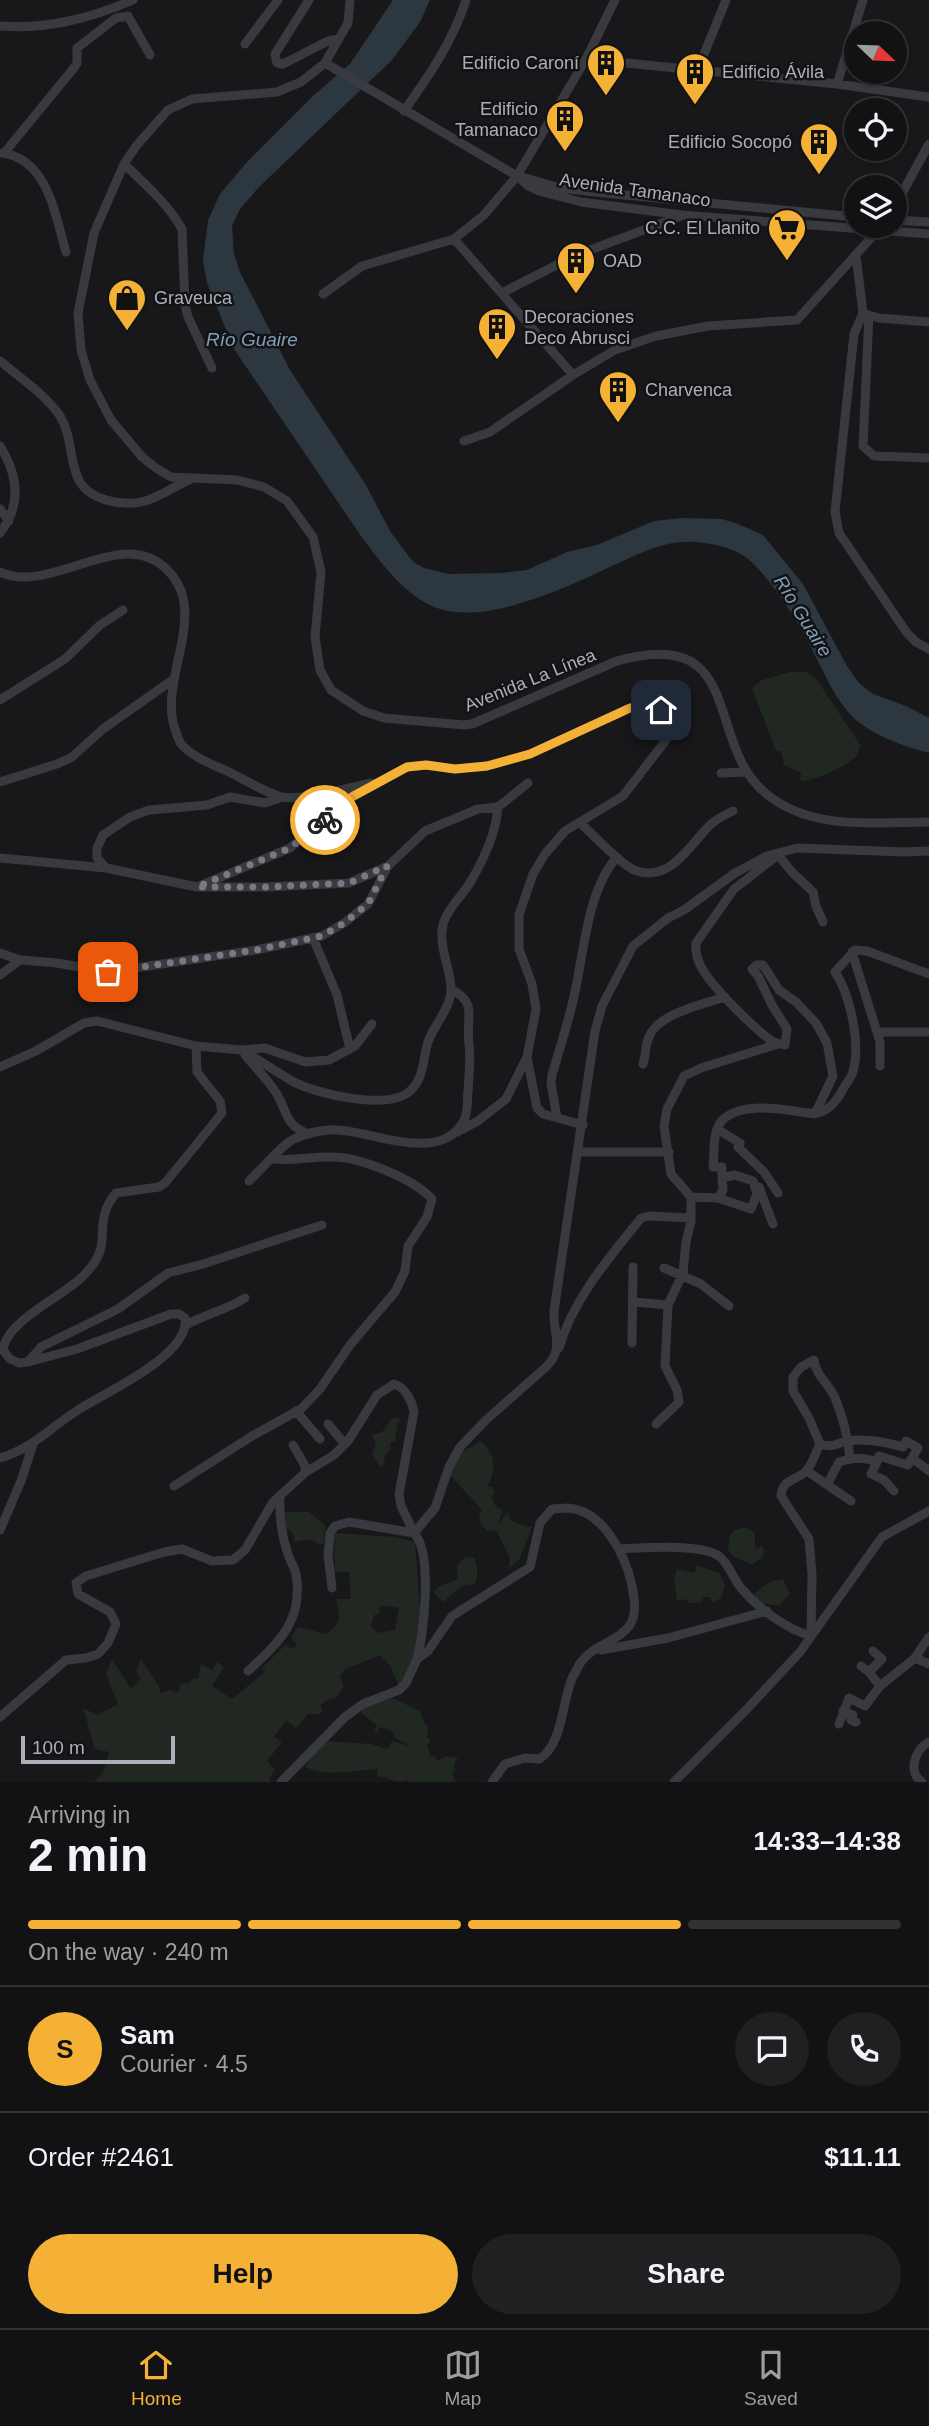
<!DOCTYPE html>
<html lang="en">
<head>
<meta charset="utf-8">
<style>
	:root { --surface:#121214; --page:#1f2022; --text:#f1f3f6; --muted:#9c9ea0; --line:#313234; --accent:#f5b135 }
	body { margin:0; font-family:Arial,sans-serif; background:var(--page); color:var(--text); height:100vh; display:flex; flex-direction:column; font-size:26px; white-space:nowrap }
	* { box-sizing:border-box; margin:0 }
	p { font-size:23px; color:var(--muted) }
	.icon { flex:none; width:38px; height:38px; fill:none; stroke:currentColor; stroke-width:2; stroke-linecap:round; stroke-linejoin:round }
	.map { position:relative; height:1782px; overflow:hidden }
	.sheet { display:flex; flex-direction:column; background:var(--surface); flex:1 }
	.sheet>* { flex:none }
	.needle { width:46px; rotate:113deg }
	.fabs { position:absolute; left:844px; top:21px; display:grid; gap:14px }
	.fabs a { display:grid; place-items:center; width:63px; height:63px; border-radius:50%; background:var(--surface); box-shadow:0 2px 5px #0004,0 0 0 2px var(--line); font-size:35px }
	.scale { position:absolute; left:21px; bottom:18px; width:154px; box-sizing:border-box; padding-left:7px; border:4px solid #aaafba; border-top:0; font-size:19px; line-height:24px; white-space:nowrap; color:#aaafba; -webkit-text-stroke:5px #131315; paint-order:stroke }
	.pin { position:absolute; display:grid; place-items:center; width:60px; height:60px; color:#fff; margin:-30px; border-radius:14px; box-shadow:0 4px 10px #0006 }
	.courier { position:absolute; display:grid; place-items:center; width:70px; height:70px; margin:-35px; border:5px solid #f5b135; border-radius:50%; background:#fff; color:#222; box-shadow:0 2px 9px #0007 }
	.head em { font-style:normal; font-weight:800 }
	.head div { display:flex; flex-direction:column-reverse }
	.head { display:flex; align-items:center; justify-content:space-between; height:119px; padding:0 28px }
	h1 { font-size:46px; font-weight:800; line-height:52px }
	.bar { display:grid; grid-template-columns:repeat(4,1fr); gap:10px 7px; align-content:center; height:84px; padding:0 28px }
	.bar i { height:9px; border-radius:5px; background:var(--line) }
	.bar .current { background:var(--accent) }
	.bar p { grid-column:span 4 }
	.line { display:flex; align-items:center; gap:18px; padding:0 28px; border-top:2px solid var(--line) }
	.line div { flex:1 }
	.round { display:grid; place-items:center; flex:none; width:74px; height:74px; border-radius:37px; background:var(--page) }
	.primary-button { display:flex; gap:14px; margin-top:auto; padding:14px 28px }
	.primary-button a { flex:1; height:80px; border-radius:42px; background:var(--accent); color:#111; font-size:28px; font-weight:800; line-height:80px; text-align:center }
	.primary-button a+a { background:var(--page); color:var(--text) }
	.dock { display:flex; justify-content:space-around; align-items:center; height:98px; border-top:2px solid var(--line); background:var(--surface); font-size:19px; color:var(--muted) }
	.dock a { display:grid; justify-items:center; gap:4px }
	.dock .current { color:var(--accent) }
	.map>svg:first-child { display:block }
	.green { fill:#202821; fill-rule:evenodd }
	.water { fill:#2d373f }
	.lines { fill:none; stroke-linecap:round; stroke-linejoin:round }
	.minor { stroke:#393a3f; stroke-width:9 }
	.done { stroke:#777a82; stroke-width:7; stroke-dasharray:0 12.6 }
	.route { stroke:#f5b135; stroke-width:9 }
	.labels { text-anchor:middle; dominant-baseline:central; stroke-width:5; stroke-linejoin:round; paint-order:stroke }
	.poi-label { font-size:18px; fill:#aaafba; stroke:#131315; text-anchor:start }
	.street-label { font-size:18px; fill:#aaafba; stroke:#131315 }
	.water-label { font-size:19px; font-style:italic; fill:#819eb5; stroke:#131315 }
</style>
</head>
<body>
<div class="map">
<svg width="929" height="1782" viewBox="0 0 929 1782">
	<rect width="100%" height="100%" fill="#18181a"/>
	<path class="green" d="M 790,672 L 806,672 L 815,677 L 861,746 C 859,749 858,753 856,756 C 847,766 812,782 800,781 L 801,773 L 784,765 L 781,751 L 776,751 L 752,688 L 762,680 Z
		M 395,1417 L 401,1419 L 397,1426 L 395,1441 L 390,1443 L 391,1449 L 384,1456 L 385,1461 L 381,1468 L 372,1455 L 376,1443 L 372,1435 L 382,1432 L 390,1421 Z
		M 480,1441 C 496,1452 496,1470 488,1486 L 493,1487 L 495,1494 L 491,1496 L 496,1507 L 503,1510 L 497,1526 L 508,1512 L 510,1520 L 524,1526 L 532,1527 L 519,1560 L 509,1568 L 510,1558 L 496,1530 L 487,1531 L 481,1524 L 479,1512 L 483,1511 L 449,1474 L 456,1456 Z
		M 283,1512 L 309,1512 L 325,1525 L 324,1543 L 319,1545 C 312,1537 303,1540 294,1542 L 294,1535 L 290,1530 L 282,1529 Z
		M 746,1527 L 755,1533 L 755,1549 L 762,1546 L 764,1550 L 763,1556 L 752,1565 L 735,1557 L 728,1551 L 730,1536 L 734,1530 Z
		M 334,1533 L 396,1537 L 415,1542 L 420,1610 L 416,1655 L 399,1687 L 391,1667 L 380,1655 L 346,1669 L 340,1676 L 344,1686 L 336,1698 L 327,1700 L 320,1706 L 323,1710 L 319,1714 L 308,1714 L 296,1728 L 286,1720 L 274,1737 L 282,1742 L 267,1761 L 275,1770 L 269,1778 L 271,1782 L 94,1782 L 103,1773 L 109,1752 L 95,1749 L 83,1708 L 98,1715 L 118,1704 L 106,1674 L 112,1659 L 131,1689 L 141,1679 L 136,1671 L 141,1659 L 159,1686 L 161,1693 L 170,1690 L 174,1692 L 179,1691 L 180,1684 L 190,1683 L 192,1679 L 198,1678 L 201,1664 L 212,1670 L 217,1662 L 224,1667 L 212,1686 L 232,1699 L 265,1672 L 262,1668 L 286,1644 L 290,1649 L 297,1646 L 291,1637 L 298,1627 L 326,1634 C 343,1623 339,1617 336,1599 L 351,1599 L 349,1572 L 335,1572 ZM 381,1605 L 399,1608 L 395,1630 L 378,1633 L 371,1626 L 374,1615 L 379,1614 Z
		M 466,1557 L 474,1558 C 478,1563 478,1578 475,1584 L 462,1586 L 443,1602 L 433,1592 L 440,1586 L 458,1579 C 456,1568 456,1564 466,1557 Z
		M 697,1565 L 719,1573 L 725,1585 L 721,1598 L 713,1602 L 710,1597 L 704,1597 L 700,1603 L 690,1603 L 685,1599 L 677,1601 L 674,1578 L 677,1569 L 694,1573 Z
		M 782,1577 L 790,1594 L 779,1605 L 764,1604 L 753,1596 C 759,1589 771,1579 780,1580 Z
		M 394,1699 L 420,1711 L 424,1723 L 428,1726 L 427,1737 L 430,1740 L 427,1746 L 431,1757 L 435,1756 L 437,1761 L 447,1756 L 458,1758 L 454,1764 L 455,1771 L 452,1772 L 456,1782 L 409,1782 L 408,1780 L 398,1782 L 377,1775 L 378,1769 C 358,1770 320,1778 305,1766 L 323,1741 L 371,1744 L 387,1749 L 392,1741 L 412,1747 L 393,1737 L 394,1732 L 380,1727 L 377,1733 L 374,1732 L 377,1725 L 361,1713 L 364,1707 L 378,1700 Z"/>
	<path class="water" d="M 393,0 L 430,0 L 420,22 L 392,60 L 259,187 L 240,209 L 232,226 L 234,254 L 240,272 L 290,370 L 366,485 L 390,531 L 413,562 L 424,568 L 449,574 L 502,573 L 527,570 L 567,552 L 597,545 L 654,521 L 682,518 L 722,519 L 738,524 L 763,535 L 803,584 L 847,666 L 859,683 L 873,694 L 906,706 L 929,718 L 929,753 C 907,747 880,738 861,724 C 840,708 828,681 817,659 C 802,628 774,581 748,559 C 736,549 719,545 704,543 C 670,537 643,552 614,565 C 570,586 486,626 437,608 C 405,596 381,563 361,536 L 234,349 L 207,283 L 203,261 L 208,220 L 220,194 L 247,162 L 314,95 L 350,64 Z"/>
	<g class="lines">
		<path class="minor" d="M 309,0 L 275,54 L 277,63 L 283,64 L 328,41 L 339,39
			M 350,0 L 348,23 L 325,63 L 301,82 L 277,92 L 192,99 L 168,110 L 137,145 L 124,164 L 94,233 L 78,313 L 81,350 L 90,380 L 111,420 L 142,457 L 156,468 L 171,477 L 237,480 L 264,487 L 287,501 L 313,537 L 321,572 L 315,637 L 320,670 L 331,690 L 363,711 L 384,718 L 464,725 L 472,724 L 617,661 C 749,624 702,746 769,796 C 815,831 875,822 929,822
			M 0,26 C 44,30 92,18 133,0
			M 245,44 L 278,0
			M 586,59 L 837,84 L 929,97
			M 325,63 L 517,176 L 528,186 L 539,191 L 581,202 L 682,215 L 929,234
			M 698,69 L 726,0
			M 837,84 L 863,0
			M 404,111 C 430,74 452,43 466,0
			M 5,152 L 73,69 L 77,63 L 77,48 L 116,18 L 128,16 L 150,55
			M 2,153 C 48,159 55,215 66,252
			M 124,164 C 145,184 168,204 182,229 L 185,305 L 188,317 L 212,368
			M 522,177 L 560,188 L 604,193 L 856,217
			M 894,208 L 929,144
			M 894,220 L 929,222
			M 454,239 L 573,375
			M 856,255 L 863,313 L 854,334 L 835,512 L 839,533 L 907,633 L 916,642 L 929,649
			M 502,293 L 574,256 L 681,216
			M 323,294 L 362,266 L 454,239 L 484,215 L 517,176 L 586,59 L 615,0
			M 865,314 L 879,318 L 929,322
			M 869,315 L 863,446 L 874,456 L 929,458
			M 0,361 C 20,378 45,394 60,416 C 72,435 69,459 78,478 C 88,501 124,507 145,501 C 160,497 175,486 189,480
			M 464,441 L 490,432 L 573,375 L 615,350 L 656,336 L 708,326 L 797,320 L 879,229
			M 0,446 C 18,475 22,505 0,533
			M 0,509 L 9,521
			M 0,572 C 52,595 117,528 163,566 C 215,609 155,680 176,732 C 178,737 179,743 183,746 C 194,758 214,765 229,772 C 243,779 268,794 282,797 C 300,801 352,787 371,783
			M 0,700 L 65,659 L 100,625 L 123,610
			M 721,773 L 747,772
			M 0,782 L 57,764 L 72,757 L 103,729 L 174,679
			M 282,797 L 265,803 L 230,797 L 207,805 L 149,810 L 130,817 L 103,835 L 97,848 L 97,858 L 106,868 L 197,887 L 266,887 L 349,883 L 388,866
			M 580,823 C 593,834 620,864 634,870 C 669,884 689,846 709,826 C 716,819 724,815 733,811
			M 0,858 L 106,868
			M 197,887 L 290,848 L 348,799 L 407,767 L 426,765 L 455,769 L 487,766 L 530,754 L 630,708 L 650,706 L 661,710 L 668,720 L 669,729 L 666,740 L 623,796 L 565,831 L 545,854 L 533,874 L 519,915 L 519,949 L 532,984 L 536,1009 L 527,1057 L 537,1108 L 543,1114 L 583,1125
			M 313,938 L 337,995 L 350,1049
			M 852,952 L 880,1042 L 880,1066
			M 0,953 L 20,960
			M 0,975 L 20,960 L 57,963 L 108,972 L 256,950 L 322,936 L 344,923 L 368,904 L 388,866 L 425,831 L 478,809 L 498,807 L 528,783
			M 878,1032 L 929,1032
			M 242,1050 C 259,1060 275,1071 292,1081 C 316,1094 388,1111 410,1091 C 424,1079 423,1058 428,1042 C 434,1025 451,1008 451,989 C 451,970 440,951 442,931 C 443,912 462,897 471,881 C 484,859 496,832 498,807
			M 245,1055 C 255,1067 266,1078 275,1091 C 288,1110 283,1125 309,1134
			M 643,1064 C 646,1055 645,1045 649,1037 C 657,1014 704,1004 725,997
			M 0,1067 L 36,1051 L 84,1023 L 97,1021 L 196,1046
			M 815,1114 L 833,1076 L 827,1043 L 816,1023 L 796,1002 L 779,990 L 763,965 L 757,965 L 752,969 L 758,976 L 772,1005 L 787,1029 L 785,1045 C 780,1044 774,1043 769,1039 C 752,1026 714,989 703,970 C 698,963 695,952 696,943 L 734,889 L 778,855 L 792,872 L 813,892 L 816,906 L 823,922
			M 557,1118 L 551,1083 L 552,1075 C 559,1051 567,1026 573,1001 C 584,956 586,892 617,857
			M 717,1129 L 740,1143 L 738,1147 L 764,1172 L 778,1193
			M 457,1132 L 478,1121 L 506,1099 L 527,1057
			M 578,1152 L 669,1152
			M 249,1181 C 260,1171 284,1142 296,1138 C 307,1133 326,1129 337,1130 C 373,1131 444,1166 465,1118 C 468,1111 467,1099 468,1091 C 469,1075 471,1060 469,1044 C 465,1017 479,1004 451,989
			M 759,1187 L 773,1224
			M 691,1197 L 718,1198 L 751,1209 L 757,1194 L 753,1181 L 735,1175 L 722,1178 L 722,1167 L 713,1167 C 715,1151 711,1127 726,1117 C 744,1104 775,1108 795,1111 C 801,1112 810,1114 816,1113 C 829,1111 837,1101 843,1089 C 846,1084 852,1077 853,1071 C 861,1044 850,994 835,972 L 855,950 L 867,951 L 929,974
			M 718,1198 L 723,1190 L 722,1178
			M 664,1268 L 701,1284 L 729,1306
			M 633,1302 L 668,1305
			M 186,1325 C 206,1314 226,1310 245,1298
			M 632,1343 L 633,1267
			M 559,1348 C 573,1299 609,1258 641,1218 L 649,1216 L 691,1218
			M 28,1362 L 41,1347 L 118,1309 L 168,1273 L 203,1264 L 322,1225
			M 296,1411 L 320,1439
			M 328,1424 L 345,1444
			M 656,1424 L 679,1402 L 677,1390 L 665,1366 L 668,1305 L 683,1273 L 686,1242 L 691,1221 L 691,1197 L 671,1174 L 664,1126 L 667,1109 L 684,1076 L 701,1068 L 778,1044
			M 820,1444 C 834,1448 834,1444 847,1441 C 865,1438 886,1442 903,1447 L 906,1441 L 918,1448 L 912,1458
			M 293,1445 L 304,1464 L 306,1472
			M 0,1458 C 32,1449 51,1427 78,1410 C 104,1393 191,1355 185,1318 L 179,1314 L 171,1314 L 77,1349 L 28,1362 L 19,1363 L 10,1359 L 3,1350 C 6,1321 62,1297 82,1277 C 87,1272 93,1266 96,1260 C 109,1239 94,1219 116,1193 L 159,1187 L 165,1183 L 222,1113 L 220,1101 L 197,1072 L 196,1046 L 242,1050 L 265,1048 L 305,1062 L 329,1060 L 355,1046 L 372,1024
			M 877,1462 L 871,1474 L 884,1480 L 894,1491
			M 807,1471 L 851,1501
			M 828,1483 L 839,1462 C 854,1457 863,1457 877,1462 L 879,1456 L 908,1465 L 912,1458 L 929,1471
			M 174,1486 L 252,1436 L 301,1409 L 320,1389 L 350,1345 L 395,1292 L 405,1271 L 408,1246 L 427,1217 L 432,1199 C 414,1179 360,1157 333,1157 C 313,1156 293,1161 273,1159
			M 0,1530 L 21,1481 L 33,1444
			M 619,1549 C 642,1548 703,1543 720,1557 C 729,1564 733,1579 741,1588 C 758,1608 786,1629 811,1636 L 812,1574 L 809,1539 L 781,1496 C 782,1478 798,1481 807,1470 C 813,1463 816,1451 820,1444 L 809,1418 L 793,1391 L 793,1377 L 801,1367 L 814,1360 C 816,1377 829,1383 835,1398 C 843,1417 848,1438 850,1458
			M 332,1588 L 328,1555 L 330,1533 L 335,1526 L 349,1522 L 414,1533 C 433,1552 424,1634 417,1659 L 428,1651 L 452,1616 L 530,1567 L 540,1523 L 552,1509 C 557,1509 563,1508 568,1508 C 603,1510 626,1556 632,1586 C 634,1597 637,1613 631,1623 C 620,1642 594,1644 581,1662 C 578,1666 576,1672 573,1676 C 562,1699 563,1746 539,1759 L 525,1758 L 505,1764 L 492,1782
			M 601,1650 L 668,1638 L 767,1611
			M 915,1658 L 929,1664
			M 861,1666 L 869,1672 L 882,1659 L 873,1651
			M 248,1671 C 278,1643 304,1621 296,1574 C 295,1568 290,1561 288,1554 C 281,1534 279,1517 280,1495
			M 880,1686 L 915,1658 L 929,1637
			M 843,1711 L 853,1715 L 851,1720 L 856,1722
			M 0,1717 L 66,1660 L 86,1658 L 98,1654 L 108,1643 L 116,1624 L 110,1612 L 78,1594 L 76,1583 L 86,1576 L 164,1552 L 182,1549 L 212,1561 L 233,1560 L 245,1550 L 273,1502 L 306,1472 L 334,1455 L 348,1441 L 377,1395 L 394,1384 C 405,1387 412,1401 414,1412 L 399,1494 L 401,1506 L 414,1533 L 435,1508 L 449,1467 L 460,1447 L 486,1420 L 546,1367 C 565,1348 553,1336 554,1311 L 595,1031 L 602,1006 L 633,946 L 668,918 L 684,910 L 735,873 L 767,856 L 797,848 L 904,852 L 929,851
			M 839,1724 L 849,1698 L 865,1706 L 880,1686 L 869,1672
			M 281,1782 L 345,1717 L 363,1704 L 399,1690 L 406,1683 L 417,1659
			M 674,1782 L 746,1710 L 800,1652 L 882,1537 L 929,1511
			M 922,1782 C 907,1772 915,1749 929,1742"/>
	</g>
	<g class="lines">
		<path class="done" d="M 108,972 L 256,950 L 322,936 L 344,923 L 368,904 L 387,866 L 349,883 L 266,887 L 197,887 L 290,848 L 325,820"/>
		<path class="route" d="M 325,820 L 348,799 L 407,767 L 426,765 L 455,769 L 487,766 L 530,754 L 630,708 L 650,706 L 661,710"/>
	</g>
	<defs>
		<symbol id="building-pin" viewBox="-11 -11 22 30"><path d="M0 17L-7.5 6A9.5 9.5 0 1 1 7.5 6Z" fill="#f5b135" stroke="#131315"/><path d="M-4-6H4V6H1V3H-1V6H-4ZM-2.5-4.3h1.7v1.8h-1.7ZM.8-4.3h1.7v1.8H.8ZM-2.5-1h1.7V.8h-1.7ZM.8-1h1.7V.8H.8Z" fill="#111"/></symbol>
		<symbol id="supermarket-pin" viewBox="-11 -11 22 30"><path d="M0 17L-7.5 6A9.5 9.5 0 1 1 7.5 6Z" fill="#f5b135" stroke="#131315"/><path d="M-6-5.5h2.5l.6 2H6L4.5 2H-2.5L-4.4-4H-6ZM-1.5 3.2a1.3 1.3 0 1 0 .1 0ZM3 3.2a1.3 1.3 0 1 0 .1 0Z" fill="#111"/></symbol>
		<symbol id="shop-pin" viewBox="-11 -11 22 30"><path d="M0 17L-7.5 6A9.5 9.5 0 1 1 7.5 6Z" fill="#f5b135" stroke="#131315"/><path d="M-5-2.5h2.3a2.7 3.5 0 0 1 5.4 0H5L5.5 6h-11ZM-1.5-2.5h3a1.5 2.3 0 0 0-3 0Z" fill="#111"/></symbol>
	</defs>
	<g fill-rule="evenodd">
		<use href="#building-pin" x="584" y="41" width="44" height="60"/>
		<use href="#building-pin" x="673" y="50" width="44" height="60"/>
		<use href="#building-pin" x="543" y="97" width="44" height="60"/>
		<use href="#building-pin" x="797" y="120" width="44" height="60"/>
		<use href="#supermarket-pin" x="765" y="206" width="44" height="60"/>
		<use href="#building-pin" x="554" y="239" width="44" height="60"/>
		<use href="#shop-pin" x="105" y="276" width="44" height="60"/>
		<use href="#building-pin" x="475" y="305" width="44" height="60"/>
		<use href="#building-pin" x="596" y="368" width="44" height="60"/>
	</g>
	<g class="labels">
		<g class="poi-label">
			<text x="579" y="63" text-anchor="end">Edificio Caroní</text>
			<text x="722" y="72">Edificio Ávila</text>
			<text x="538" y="109" text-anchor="end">Edificio<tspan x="538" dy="21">Tamanaco</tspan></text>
			<text x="792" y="142" text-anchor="end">Edificio Socopó</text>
			<text x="760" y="228" text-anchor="end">C.C. El Llanito</text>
			<text x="603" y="261">OAD</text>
			<text x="154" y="298">Graveuca</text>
			<text x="524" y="317">Decoraciones<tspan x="524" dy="21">Deco Abrusci</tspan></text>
			<text x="645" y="390">Charvenca</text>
		</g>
		<g class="street-label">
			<text transform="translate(635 190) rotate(8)">Avenida Tamanaco</text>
			<text transform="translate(530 680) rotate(-22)">Avenida La Línea</text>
		</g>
		<g class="water-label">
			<text x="252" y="339">Río Guaire</text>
			<text transform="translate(803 616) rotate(58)">Río Guaire</text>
		</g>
	</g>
</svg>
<div class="fabs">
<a><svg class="needle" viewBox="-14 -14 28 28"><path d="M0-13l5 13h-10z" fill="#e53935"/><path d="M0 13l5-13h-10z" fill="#9c9ea0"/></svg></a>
<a><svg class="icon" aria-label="locate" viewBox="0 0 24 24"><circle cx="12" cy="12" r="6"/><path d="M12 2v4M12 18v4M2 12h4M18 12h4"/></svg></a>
<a><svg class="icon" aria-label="layers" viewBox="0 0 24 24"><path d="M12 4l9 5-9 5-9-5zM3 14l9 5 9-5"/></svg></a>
</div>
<div class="scale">100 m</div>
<div class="pin" style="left:108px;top:972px;background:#ea580c"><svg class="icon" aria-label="bag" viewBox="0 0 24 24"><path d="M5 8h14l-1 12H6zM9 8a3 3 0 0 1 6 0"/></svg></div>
<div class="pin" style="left:661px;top:710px;background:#1f2937"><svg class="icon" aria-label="home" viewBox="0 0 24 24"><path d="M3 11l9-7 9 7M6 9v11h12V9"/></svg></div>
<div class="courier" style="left:325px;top:820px"><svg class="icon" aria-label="bike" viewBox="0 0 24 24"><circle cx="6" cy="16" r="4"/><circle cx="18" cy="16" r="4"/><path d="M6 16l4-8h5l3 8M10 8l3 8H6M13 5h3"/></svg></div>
</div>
<section class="sheet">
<div class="head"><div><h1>2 min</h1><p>Arriving in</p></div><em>14:33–14:38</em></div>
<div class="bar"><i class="current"></i><i class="current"></i><i class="current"></i><i></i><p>On the way · 240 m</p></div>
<div class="line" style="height:126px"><b class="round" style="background:var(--accent);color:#111">S</b><div><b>Sam</b><p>Courier · 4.5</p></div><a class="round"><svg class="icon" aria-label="chat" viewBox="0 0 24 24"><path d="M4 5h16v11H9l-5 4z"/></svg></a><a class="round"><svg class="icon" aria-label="phone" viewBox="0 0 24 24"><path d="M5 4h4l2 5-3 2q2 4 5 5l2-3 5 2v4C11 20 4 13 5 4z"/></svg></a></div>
<div class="line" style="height:91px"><div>Order #2461</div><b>$11.11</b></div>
<div class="primary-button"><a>Help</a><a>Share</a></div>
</section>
<nav class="dock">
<a class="current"><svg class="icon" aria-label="home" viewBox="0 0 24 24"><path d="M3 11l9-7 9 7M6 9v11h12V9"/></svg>Home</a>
<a><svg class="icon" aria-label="map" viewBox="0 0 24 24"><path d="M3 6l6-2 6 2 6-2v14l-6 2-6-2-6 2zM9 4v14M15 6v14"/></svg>Map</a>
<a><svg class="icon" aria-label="saved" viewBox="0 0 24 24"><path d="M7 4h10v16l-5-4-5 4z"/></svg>Saved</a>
</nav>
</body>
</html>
